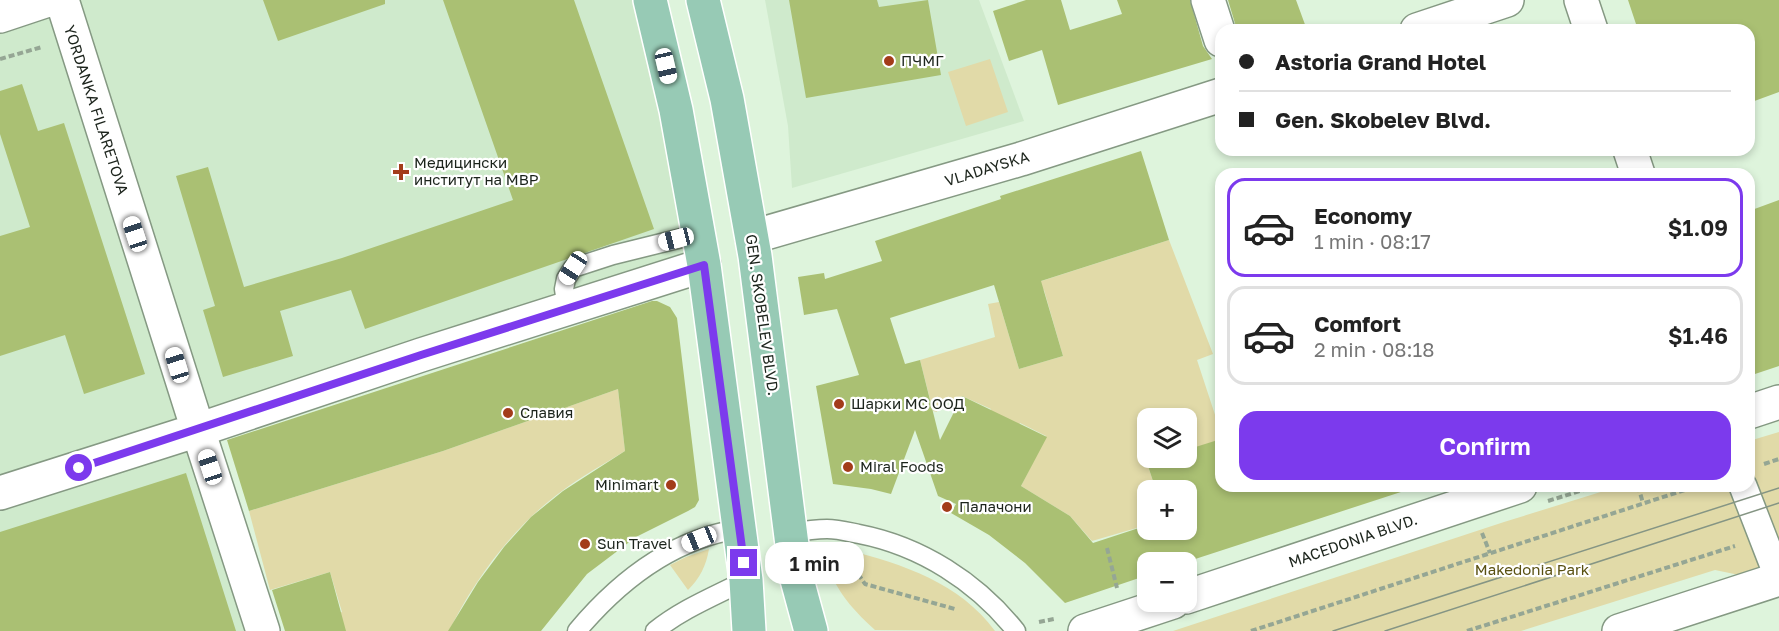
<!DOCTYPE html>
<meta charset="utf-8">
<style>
:root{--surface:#fff;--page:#f2f2f2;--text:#222;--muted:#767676;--line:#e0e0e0;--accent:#7c3aed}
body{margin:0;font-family:"Golos Text",sans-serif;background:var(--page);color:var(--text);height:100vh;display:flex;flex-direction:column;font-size:22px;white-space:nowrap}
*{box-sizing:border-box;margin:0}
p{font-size:20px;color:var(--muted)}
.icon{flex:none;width:33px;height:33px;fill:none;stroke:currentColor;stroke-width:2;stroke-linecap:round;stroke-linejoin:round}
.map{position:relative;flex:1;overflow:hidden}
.side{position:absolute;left:1215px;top:168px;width:540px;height:324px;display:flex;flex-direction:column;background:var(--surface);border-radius:18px;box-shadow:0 3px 9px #0003}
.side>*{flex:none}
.hud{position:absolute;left:1215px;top:24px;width:540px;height:132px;border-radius:18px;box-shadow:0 3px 9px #0003;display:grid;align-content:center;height:132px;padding:0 24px;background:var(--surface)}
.buttons{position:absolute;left:1137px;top:408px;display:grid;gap:12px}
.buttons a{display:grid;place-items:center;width:60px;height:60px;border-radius:12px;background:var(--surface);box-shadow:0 3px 9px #0003;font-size:30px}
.end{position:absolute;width:27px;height:27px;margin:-14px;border:8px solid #7c3aed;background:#fff;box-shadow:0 0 0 3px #fff}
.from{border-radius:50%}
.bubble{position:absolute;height:42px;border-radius:18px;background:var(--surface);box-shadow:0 3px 9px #0003;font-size:20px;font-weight:600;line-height:42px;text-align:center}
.car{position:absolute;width:18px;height:36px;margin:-18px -9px;border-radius:8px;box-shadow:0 0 4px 2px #0007;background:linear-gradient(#fff 24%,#345 0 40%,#fff 0 76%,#345 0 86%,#fff 0)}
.hud b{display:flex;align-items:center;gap:21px;height:57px;font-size:22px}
.hud b+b{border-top:2px solid var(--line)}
.hud i{width:15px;height:15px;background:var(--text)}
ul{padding:10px 0 0;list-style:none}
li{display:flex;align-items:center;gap:18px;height:99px;margin:0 12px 9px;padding:0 12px;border:3px solid var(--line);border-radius:18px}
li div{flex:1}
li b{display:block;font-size:22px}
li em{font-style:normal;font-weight:600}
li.current{border-color:var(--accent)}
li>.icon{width:54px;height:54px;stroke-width:1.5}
.button{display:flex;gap:12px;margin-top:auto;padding:12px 24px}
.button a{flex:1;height:69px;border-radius:18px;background:var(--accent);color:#fff;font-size:24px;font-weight:600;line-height:69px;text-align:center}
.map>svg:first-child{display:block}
.built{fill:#cfeacc}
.green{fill:#e1daa8}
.building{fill:#aac073}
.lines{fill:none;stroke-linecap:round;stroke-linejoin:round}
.service-casing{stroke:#859983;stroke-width:21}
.pedestrian-casing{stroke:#859983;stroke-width:30}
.minor-casing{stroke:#859983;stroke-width:36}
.primary-casing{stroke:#fff;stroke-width:36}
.path{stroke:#95a694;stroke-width:4;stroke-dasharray:6 3;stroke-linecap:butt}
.service{stroke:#fff;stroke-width:18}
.pedestrian{stroke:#fff;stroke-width:27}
.minor{stroke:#fff;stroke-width:33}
.primary{stroke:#97cab5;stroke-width:33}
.tram{stroke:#859584;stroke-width:1.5}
.route{stroke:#7c3aed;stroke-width:8}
.poi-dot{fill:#a33c1a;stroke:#fff;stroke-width:2}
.labels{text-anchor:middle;stroke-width:4.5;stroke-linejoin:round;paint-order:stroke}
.poi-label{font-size:15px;fill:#1c241c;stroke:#fff;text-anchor:start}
.street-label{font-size:15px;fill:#1c241c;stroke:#fff}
.park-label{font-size:15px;fill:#595011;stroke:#fff}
</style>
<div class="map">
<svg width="1779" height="631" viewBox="0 0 1779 631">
<rect width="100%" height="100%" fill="#def4dc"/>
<!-- built -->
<path class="built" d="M62 0H650L703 264 196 429 262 631H0V17Z
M765 0H979L1024 121 792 188 788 126Z"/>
<!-- green -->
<path class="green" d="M990 59 1008 112 966 126 948 72Z
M1169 240 1213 354 1197 360 1221 433V472L1187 450 1186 418H1148V458H1164L1147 463 1156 490H1148L1147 525 1092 541 1070 516 1021 486 1046 436 1020 423 1007 446 967 460 991 409 962 396 957 405 943 399 937 412 933 411 920 360 995 337 988 304 999 302 1019 369 1063 356 1044 290 1029 285Z
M618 389 625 451C604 464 582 476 562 491 514 526 475 578 449 631H318L314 619 342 612 330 572 270 590 249 511 443 451Z
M1779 432V566L1744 576 1715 570 1521 631H1173L1504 522 1620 486H1749V441Z
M709 549C706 566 700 578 688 590L670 565 686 557Z
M847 550C903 564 960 583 995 631L875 630C849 606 832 587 824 551Z"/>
<!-- building -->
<path class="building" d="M263 0H385V4L278 41Z
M443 0H574L654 229 365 329 351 290 280 311 293 356 223 377 203 310 215 306 176 176 208 167 244 287 342 258 513 200Z
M789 0H877L879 7 928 0 941 75 806 98Z
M1026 0H1061L1070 30 1122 14 1117 0H1190L1203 46 1212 59 1058 105 1042 50 1009 61 993 11Z
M1228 0H1296L1307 30H1237Z
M1628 0H1779V92L1749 103V30H1638Z
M22 84 38 131 64 123 145 374 84 394 65 335 0 356V236L30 227 0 134V91Z
M1141 151 1169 240 1041 281 1063 356 1019 369 994 285 890 318 905 364 920 360 940 440 962 396 1047 437 1021 486 1070 516 1093 543 1148 525V530H1186V490H1156L1147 463 1164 458H1186V450L1221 439V486H1404V491L1186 562H1148V575L1065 603 1025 563 989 535 951 513 956 504 938 496 915 430 891 494 871 489 833 484 816 386 859 375 837 309 804 315 798 277 824 273 825 279 882 261 875 241 1001 199 1000 196Z
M1779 200V366L1749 376V211Z
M652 301H657L670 307 677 318 699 500 695 507 688 511 636 537 587 574 541 631H448L478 582 504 547 531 517 563 491 625 451 618 389 443 451 249 511 227 440Z
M186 473 236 631H0V532Z
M330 572 346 631H285L272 590Z"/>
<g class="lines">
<defs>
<path id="service" d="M567 308 564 289 566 279 573 268 613 255 698 234
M790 533C802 531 815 529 827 529 838 529 849 532 859 534 921 546 977 582 1016 631
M577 631C619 581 673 539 739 529
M655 631C682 609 715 596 746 580"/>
<path id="pedestrian" d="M1743 486 1779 579"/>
<path id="minor" d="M62 0 198 430 263 631
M1208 0 1221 40
M1581 0 1591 30
M0 16 48 0
M1417 30 1507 0
M1630 150 1638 174
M752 237 1021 159 1221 95
M1749 412 1779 402
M0 493 198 430 421 355 704 265
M1186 597 1520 486
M1085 631 1173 602
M1619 631 1779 579"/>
<path id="primary" d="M650 0 676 110 704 265 746 580 749 631
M703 0 727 99 755 256 796 576 811 631"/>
</defs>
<!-- service casing -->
<use href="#service" class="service-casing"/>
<!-- pedestrian casing -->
<use href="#pedestrian" class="pedestrian-casing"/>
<!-- minor casing -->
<use href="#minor" class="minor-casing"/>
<!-- primary casing -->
<use href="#primary" class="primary-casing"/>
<!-- path -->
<path class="path" d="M0 59 42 47
M1764 464 1779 459
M1638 486 1643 503
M1548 501 1596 486
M1482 533 1490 553
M1107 548 1117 588
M848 559 865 584 955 609
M1039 622 1054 619
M1251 631 1697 486
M1467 631 1735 546"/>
<!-- service -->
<use href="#service" class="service"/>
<!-- pedestrian -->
<use href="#pedestrian" class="pedestrian"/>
<!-- minor -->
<use href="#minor" class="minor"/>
<!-- primary -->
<use href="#primary" class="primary"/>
<!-- tram -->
<path class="tram" d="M1333 631 1779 488
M1385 631 1779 503"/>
</g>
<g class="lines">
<!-- route -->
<path class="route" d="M79 468 421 355 704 265 744 563"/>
</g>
<!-- markers -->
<g class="poi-dot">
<circle cx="889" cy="61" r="6"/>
<path d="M398 163h6v6h6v6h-6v6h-6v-6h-6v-6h6z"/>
<circle cx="839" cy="404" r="6"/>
<circle cx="508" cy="413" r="6"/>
<circle cx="848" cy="467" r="6"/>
<circle cx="671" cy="485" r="6"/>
<circle cx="947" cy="507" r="6"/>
<circle cx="585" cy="544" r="6"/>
</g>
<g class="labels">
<!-- poi labels -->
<g class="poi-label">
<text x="901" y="66">ПЧМГ</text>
<text x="414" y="168">Медицински<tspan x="414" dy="17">институт на МВР</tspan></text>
<text x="851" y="409">Шарки МС ООД</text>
<text x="520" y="418">Славия</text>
<text x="860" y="472">Miral Foods</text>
<text x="659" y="490" text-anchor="end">Minimart</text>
<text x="959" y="512">Палачони</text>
<text x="597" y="549">Sun Travel</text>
</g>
<!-- street labels -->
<g class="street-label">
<text transform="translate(96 110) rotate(72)" y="5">YORDANKA FILARETOVA</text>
<text transform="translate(987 169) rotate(-17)" y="5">VLADAYSKA</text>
<text transform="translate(762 315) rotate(82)" y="5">GEN. SKOBELEV BLVD.</text>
<text transform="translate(1353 541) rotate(-19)" y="5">MACEDONIA BLVD.</text>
</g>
<!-- park labels -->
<g class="park-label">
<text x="1532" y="575">Makedonia Park</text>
</g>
</g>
</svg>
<div class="buttons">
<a><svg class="icon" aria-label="layers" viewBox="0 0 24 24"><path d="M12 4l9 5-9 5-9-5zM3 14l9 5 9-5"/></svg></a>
<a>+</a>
<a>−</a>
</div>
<i class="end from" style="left:79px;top:468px"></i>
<i class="end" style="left:744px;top:563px"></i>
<div class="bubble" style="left:765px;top:542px;width:99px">1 min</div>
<i class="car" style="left:666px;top:66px;rotate:167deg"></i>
<i class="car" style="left:135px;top:234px;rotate:342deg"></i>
<i class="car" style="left:676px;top:239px;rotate:256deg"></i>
<i class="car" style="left:573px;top:268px;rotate:213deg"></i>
<i class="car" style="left:177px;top:365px;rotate:343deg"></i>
<i class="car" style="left:210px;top:467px;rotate:342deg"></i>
<i class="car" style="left:699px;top:539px;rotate:248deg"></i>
<div class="hud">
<b><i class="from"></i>Astoria Grand Hotel</b>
<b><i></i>Gen. Skobelev Blvd.</b>
</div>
<section class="side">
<ul>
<li class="current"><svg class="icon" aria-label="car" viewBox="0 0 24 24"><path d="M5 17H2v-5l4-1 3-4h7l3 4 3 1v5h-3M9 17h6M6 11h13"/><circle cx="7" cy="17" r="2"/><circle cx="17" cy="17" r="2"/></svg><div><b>Economy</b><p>1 min · 08:17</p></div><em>$1.09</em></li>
<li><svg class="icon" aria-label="car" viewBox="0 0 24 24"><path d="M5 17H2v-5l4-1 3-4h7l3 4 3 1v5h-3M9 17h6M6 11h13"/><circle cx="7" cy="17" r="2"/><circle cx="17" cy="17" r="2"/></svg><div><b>Comfort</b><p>2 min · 08:18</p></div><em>$1.46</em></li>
</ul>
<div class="button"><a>Confirm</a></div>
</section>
</div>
